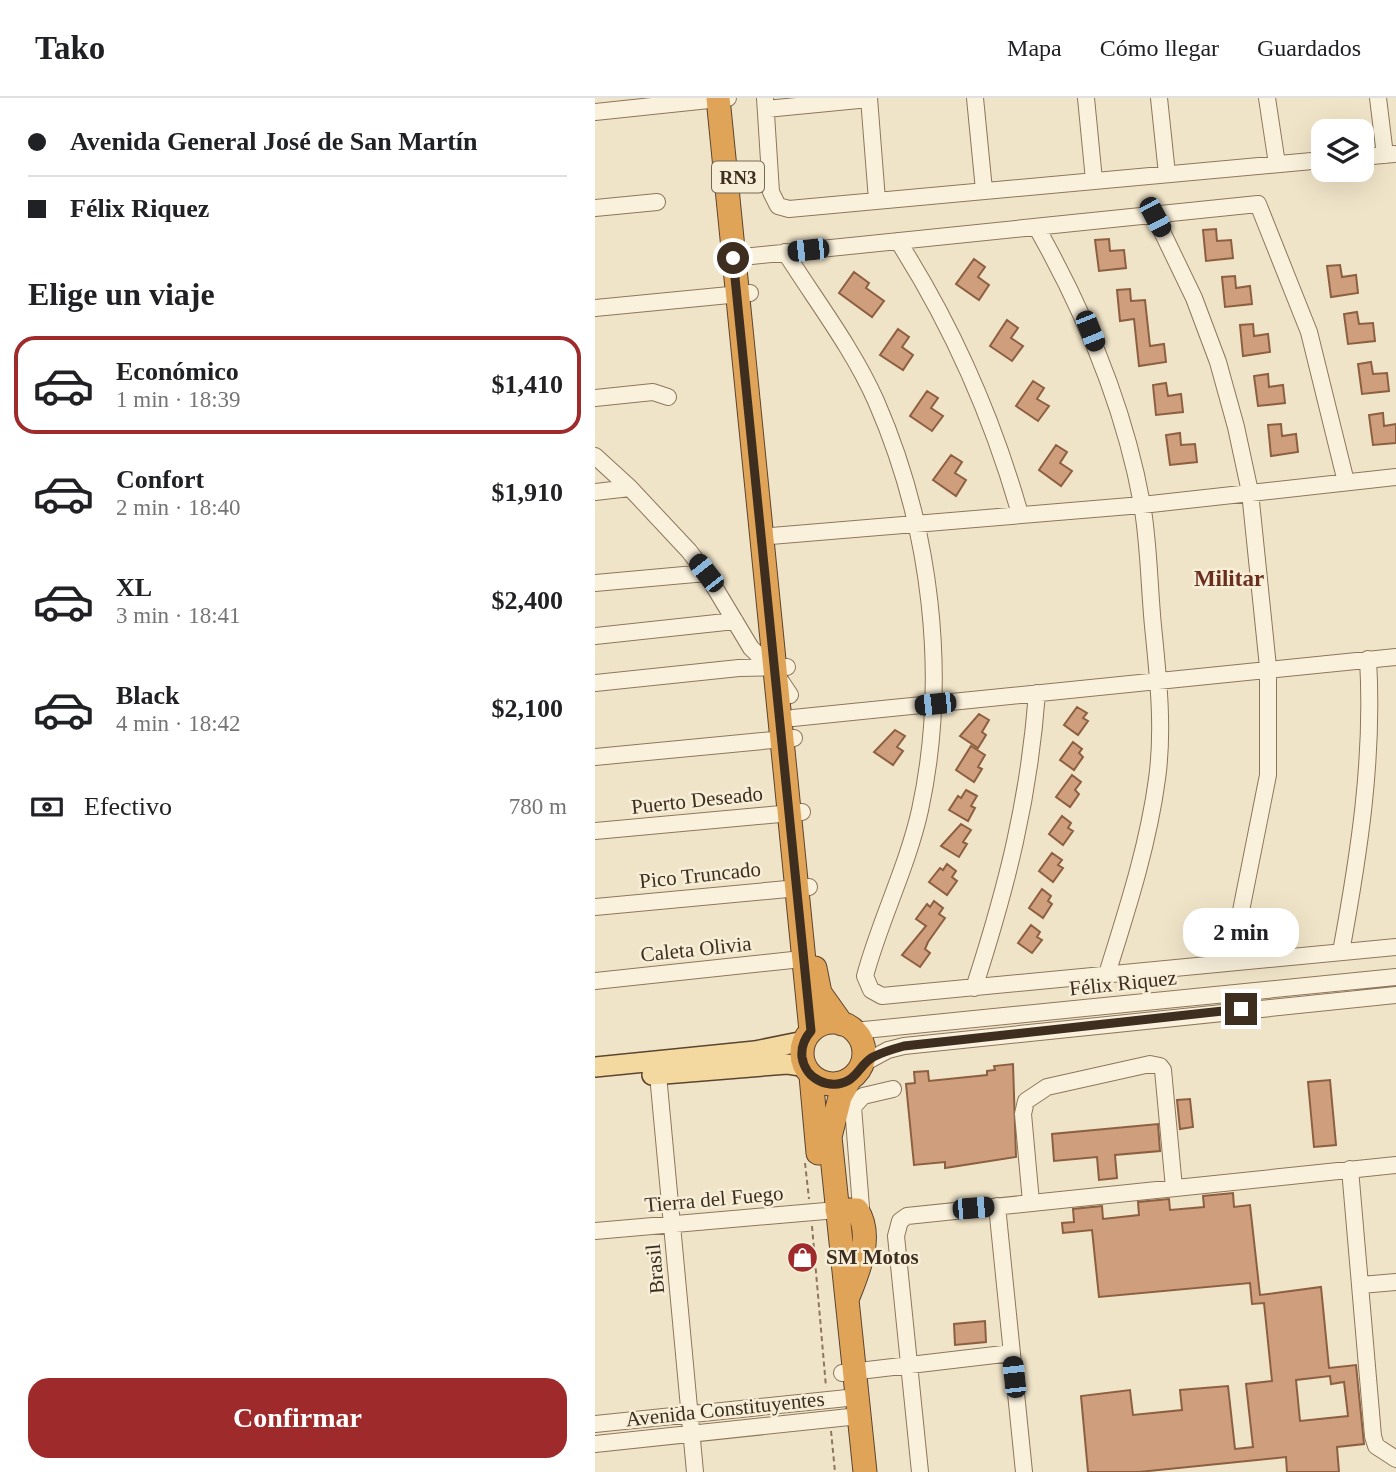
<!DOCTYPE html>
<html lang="es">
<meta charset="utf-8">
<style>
:root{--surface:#fff;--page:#f6f6f6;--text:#202124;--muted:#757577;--line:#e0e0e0;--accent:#9e2a2b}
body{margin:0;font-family:"Times New Roman",serif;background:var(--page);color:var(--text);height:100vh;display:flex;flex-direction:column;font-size:26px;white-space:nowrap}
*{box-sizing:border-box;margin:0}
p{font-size:23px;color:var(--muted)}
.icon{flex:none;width:38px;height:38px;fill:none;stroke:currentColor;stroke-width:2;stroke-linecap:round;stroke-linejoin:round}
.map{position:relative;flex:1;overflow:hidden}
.side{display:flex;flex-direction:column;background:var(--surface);width:595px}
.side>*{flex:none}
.guide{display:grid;align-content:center;height:154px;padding:0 28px;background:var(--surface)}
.buttons{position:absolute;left:716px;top:21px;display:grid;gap:14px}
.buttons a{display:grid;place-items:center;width:63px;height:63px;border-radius:14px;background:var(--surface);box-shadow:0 7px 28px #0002;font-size:35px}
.end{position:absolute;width:32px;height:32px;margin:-16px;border:9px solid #3d2e20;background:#fff;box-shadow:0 0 0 4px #fff}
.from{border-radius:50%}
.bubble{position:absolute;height:49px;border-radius:21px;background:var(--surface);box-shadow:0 7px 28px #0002;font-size:23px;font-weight:600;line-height:49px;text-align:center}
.car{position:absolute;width:21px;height:42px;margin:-21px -10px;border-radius:9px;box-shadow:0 0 5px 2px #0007;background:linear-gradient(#222 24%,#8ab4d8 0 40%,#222 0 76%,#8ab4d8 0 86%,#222 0)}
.guide b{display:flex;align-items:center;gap:24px;height:66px;font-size:26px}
.guide b+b{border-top:2px solid var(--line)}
.guide i{width:18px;height:18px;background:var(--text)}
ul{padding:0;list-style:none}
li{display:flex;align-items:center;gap:21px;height:98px;margin:0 14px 10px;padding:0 14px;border:4px solid transparent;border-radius:21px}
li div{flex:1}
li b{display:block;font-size:26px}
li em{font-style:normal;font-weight:600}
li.active{border-color:var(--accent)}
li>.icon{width:63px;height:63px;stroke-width:1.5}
h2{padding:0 28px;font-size:32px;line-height:84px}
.pay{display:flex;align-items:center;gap:18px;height:77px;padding:0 28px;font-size:26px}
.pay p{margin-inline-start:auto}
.primary-button{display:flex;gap:14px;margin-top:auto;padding:14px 28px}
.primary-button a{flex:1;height:80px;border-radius:21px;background:var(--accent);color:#fff;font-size:28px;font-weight:600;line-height:80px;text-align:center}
header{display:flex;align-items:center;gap:42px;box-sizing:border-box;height:98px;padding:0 35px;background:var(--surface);border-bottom:2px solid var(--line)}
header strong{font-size:33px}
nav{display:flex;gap:38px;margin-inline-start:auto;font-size:24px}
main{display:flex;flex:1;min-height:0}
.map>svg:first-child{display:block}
.building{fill:#cf9f7d;stroke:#8d5f41;stroke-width:2;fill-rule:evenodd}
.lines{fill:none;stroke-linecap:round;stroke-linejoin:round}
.minor-casing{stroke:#8d765c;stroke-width:18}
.major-casing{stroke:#5b4430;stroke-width:22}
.highway-casing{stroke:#5b4430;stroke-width:25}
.path{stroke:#8d765c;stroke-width:2;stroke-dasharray:5 3.5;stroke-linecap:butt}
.minor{stroke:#faf1dc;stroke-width:16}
.major{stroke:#f3d9a0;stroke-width:19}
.highway{stroke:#e0a458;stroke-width:23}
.route{stroke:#3d2e20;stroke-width:9}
.labels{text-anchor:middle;stroke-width:5;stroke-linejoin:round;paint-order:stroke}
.shield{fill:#f7eed8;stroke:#756857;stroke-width:2}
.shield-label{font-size:19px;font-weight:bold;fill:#3d2e20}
.street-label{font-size:21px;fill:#3d2e20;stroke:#f7eed8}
.poi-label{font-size:21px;font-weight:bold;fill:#3d2e20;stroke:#f7eed8;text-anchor:start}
.neighbourhood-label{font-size:23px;font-weight:bold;fill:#6b2e1e;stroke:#f7eed8}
</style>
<header>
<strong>Tako</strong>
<nav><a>Mapa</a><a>Cómo llegar</a><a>Guardados</a></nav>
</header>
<main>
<section class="side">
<div class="guide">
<b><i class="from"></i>Avenida General José de San Martín</b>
<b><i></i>Félix Riquez</b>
</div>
<h2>Elige un viaje</h2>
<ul>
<li class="active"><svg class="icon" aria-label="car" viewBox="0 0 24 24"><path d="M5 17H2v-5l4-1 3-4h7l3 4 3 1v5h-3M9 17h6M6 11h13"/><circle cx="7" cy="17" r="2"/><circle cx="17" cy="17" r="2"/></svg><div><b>Económico</b><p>1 min · 18:39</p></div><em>$1,410</em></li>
<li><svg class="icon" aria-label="car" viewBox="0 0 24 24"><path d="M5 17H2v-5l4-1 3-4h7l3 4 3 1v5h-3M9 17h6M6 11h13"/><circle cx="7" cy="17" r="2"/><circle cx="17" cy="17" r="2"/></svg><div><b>Confort</b><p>2 min · 18:40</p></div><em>$1,910</em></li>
<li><svg class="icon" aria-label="car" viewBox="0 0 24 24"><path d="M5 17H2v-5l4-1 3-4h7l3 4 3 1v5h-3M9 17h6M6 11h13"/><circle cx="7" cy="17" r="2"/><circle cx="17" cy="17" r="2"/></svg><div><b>XL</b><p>3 min · 18:41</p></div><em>$2,400</em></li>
<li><svg class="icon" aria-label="car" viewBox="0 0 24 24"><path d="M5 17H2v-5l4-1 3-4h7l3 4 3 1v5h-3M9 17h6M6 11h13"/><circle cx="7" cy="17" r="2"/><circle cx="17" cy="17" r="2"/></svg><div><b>Black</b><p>4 min · 18:42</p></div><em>$2,100</em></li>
</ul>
<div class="pay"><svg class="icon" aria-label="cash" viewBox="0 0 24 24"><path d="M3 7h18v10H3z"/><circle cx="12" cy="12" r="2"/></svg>Efectivo<p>780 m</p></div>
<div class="primary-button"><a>Confirmar</a></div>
</section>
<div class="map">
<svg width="801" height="1374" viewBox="0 0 801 1374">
<rect width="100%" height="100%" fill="#f0e4c8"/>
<!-- building -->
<path class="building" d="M621 131 622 143 636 142 638 160 611 163 608 132Z
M514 141 515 153 529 152 531 170 504 173 500 142Z
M379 161 390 169 383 179 394 187 384 202 361 186Z
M745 167 747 179 761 177 763 195 736 199 732 168Z
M259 174 274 185 271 190 289 203 277 219 244 195Z
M640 178 641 190 655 188 657 206 630 209 627 179Z
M535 191 536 203 550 202 555 248 569 246 571 264 544 268 539 221 525 223 522 192Z
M762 214 764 226 778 225 780 243 753 246 749 216Z
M412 222 423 230 416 240 428 248 417 263 395 248Z
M658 226 659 238 673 236 675 254 648 258 645 227Z
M303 231 314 239 307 249 318 257 308 272 285 257Z
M776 264 778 276 792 275 794 293 767 296 763 266Z
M673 276 674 289 688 287 690 305 663 308 659 278Z
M438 283 449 290 442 301 454 308 443 323 421 308Z
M571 285 573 298 586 296 588 314 561 317 558 287Z
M332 293 343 300 336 310 348 318 337 333 315 318Z
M788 315 789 328 801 326V345L778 347 774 317Z
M686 326 687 338 701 336 703 354 676 358 673 327Z
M585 335 586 347 600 346 602 364 575 367 571 337Z
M461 347 472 354 465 365 477 373 466 388 444 372Z
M356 357 367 364 360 375 371 382 361 398 338 382Z
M482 609 492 615 488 620 493 623 483 637 469 627Z
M384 616 394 622 387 634 391 637 383 650 365 638Z
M300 632 310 638 302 649 308 653 298 667 279 654Z
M478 644 487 651 484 655 488 659 479 672 465 662Z
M376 648 390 657 383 669 387 671 379 684 361 672Z
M477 677 486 684 480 692 484 696 475 709 461 699Z
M371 692 382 698 376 708 380 710 373 723 354 712 363 698 366 700Z
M467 718 476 725 473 730 478 733 468 747 454 736Z
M366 726 376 732 368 744 372 746 364 759 346 748Z
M457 755 467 762 463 767 468 770 458 784 444 773Z
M352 766 361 773 357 779 362 783 352 797 334 784 345 770 348 772Z
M447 791 456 798 453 803 457 806 448 820 434 810Z
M339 803 348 810 344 816 350 820 333 844 330 851 335 855 325 869 307 857 331 828 321 821 332 806 335 809Z
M436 827 445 834 442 839 447 842 437 855 423 845Z
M418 966 421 1059 350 1070V1064L319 1067 311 986 320 985 319 974 333 973 334 983 392 977V973L400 972 399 968Z
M735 982 741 1047 719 1049 713 984Z
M595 1001 598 1029 585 1031 582 1002Z
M563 1026 565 1053 520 1057 522 1080 504 1082 502 1059 459 1063 457 1036Z
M638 1095 639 1109 655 1107 665 1197 726 1189 734 1270 761 1267 769 1346 742 1349 744 1374H692L691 1359 544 1374H493L486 1298 535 1292 538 1317 587 1312 585 1292 633 1288 640 1351 658 1349 651 1286 677 1283 669 1205 657 1206 655 1185 504 1199 497 1132 468 1135 467 1125 479 1124 478 1111 507 1108 508 1121 544 1117 543 1104 574 1101 575 1112 609 1109 608 1098ZM735 1278 736 1286 749 1284 753 1318 705 1323 701 1282Z
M390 1223 391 1244 360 1247 359 1226Z"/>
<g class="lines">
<defs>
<path id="minor" d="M170 0 176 94 183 108 194 111 728 62
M274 0 282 102
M380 0 389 92
M491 0 499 82
M564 0 572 76
M672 0 682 66
M783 0 790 57
M171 11 274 1
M0 14 133 0
M766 59 799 56
M0 110 62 104
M560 119 599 200 623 264 641 329 655 394 673 569V677L636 863
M442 130C491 217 529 307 547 406 554 446 554 487 558 528 563 578 569 630 562 681 553 748 532 812 512 876
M303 143C358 229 397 318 425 416
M190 154C221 203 258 251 281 303 336 429 354 578 325 712 312 770 285 822 270 878L276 892 287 898 801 849
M138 160 663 106 714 234 751 384
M0 210 155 195
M0 300 58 294 73 299
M0 358 35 390 94 453 111 475 156 550 177 570 195 597
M0 394 35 390
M164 439 547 407 801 379
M0 485 111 475
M0 538 140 523
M0 585 144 570 192 569
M198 620 801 559
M0 659 199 640
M0 733 207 714
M0 809 214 789
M746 854C764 756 779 661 773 561
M0 883 207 861
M379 890C412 788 434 702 442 595
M259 933 801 879
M62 966 100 1374
M267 966 293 952 309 948 801 897
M755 1071 778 1338 781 1348 801 1361
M436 1104 428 1016 431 1003 452 989 555 966 565 968 568 972 579 1090
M402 1108 429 1374
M267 1122 258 1009 268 998 298 991
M0 1133 242 1112
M766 1187 801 1184
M247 1275 417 1255
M0 1326 262 1299
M0 1346 264 1318
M325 1374 301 1138 305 1123 312 1118 801 1067"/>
<path id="major" d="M0 969 160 953 209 943
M57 977 192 966 210 969"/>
<path id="highway" d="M123 0 216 933
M220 870 225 895 247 926
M207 955a31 31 0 1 1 62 0a31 31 0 1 1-62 0Z
M216 978 223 1055
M255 981 245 999 235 1039 270 1374
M242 1112H262C279 1138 263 1174 253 1199"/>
</defs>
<!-- minor casing -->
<use href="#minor" class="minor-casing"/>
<!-- major casing -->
<use href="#major" class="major-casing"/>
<!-- highway casing -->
<use href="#highway" class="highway-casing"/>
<!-- path -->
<path class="path" d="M210 1065 214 1101
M217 1128 231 1289
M236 1333 240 1374"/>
<!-- minor -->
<use href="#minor" class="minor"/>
<!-- major -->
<use href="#major" class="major"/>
<!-- highway -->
<use href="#highway" class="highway"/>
</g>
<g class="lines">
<!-- route -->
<path class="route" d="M138 160 216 933C209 941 206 949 207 959 210 981 235 993 254 982 264 976 267 965 278 959 288 954 298 951 309 948L646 911"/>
</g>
<!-- icons -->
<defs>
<symbol id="shop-disc" viewBox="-11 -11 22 22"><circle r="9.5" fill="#9e2a2b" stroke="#f7eed8"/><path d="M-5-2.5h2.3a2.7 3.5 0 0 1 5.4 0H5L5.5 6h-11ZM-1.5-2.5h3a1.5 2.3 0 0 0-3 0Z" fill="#fff"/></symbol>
</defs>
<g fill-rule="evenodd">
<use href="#shop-disc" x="190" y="1142" width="35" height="35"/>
</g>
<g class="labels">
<!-- shield labels -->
<rect class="shield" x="117" y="63.5" width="52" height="31" rx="5"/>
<g class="shield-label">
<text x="143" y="86">RN3</text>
</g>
<!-- street labels -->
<g class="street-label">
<text transform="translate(102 702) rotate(-6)" y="7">Puerto Deseado</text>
<text transform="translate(105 777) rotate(-6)" y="7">Pico Truncado</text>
<text transform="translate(101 851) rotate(-6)" y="7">Caleta Olivia</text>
<text transform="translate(528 885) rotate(-6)" y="7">Félix Riquez</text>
<text transform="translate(119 1101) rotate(-5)" y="7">Tierra del Fuego</text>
<text transform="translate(60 1171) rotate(-95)" y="7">Brasil</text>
<text transform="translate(130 1311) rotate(-6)" y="7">Avenida Constituyentes</text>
</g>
<!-- poi labels -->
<g class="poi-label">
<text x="231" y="1166">SM Motos</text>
</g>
<!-- neighbourhood labels -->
<g class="neighbourhood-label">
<text x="634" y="488">Militar</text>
</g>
</g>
</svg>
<div class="buttons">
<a><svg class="icon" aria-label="layers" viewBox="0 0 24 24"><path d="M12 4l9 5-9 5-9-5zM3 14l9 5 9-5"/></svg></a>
</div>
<i class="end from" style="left:138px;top:160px"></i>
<i class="end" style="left:646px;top:911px"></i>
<div class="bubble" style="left:588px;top:810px;width:116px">2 min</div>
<i class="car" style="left:560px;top:119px;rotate:152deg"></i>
<i class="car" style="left:213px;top:152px;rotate:264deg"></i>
<i class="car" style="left:495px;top:233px;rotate:158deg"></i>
<i class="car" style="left:111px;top:475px;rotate:322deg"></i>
<i class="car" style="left:340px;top:606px;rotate:264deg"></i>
<i class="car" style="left:378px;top:1110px;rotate:85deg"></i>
<i class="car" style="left:419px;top:1279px;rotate:354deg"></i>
</div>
</main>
